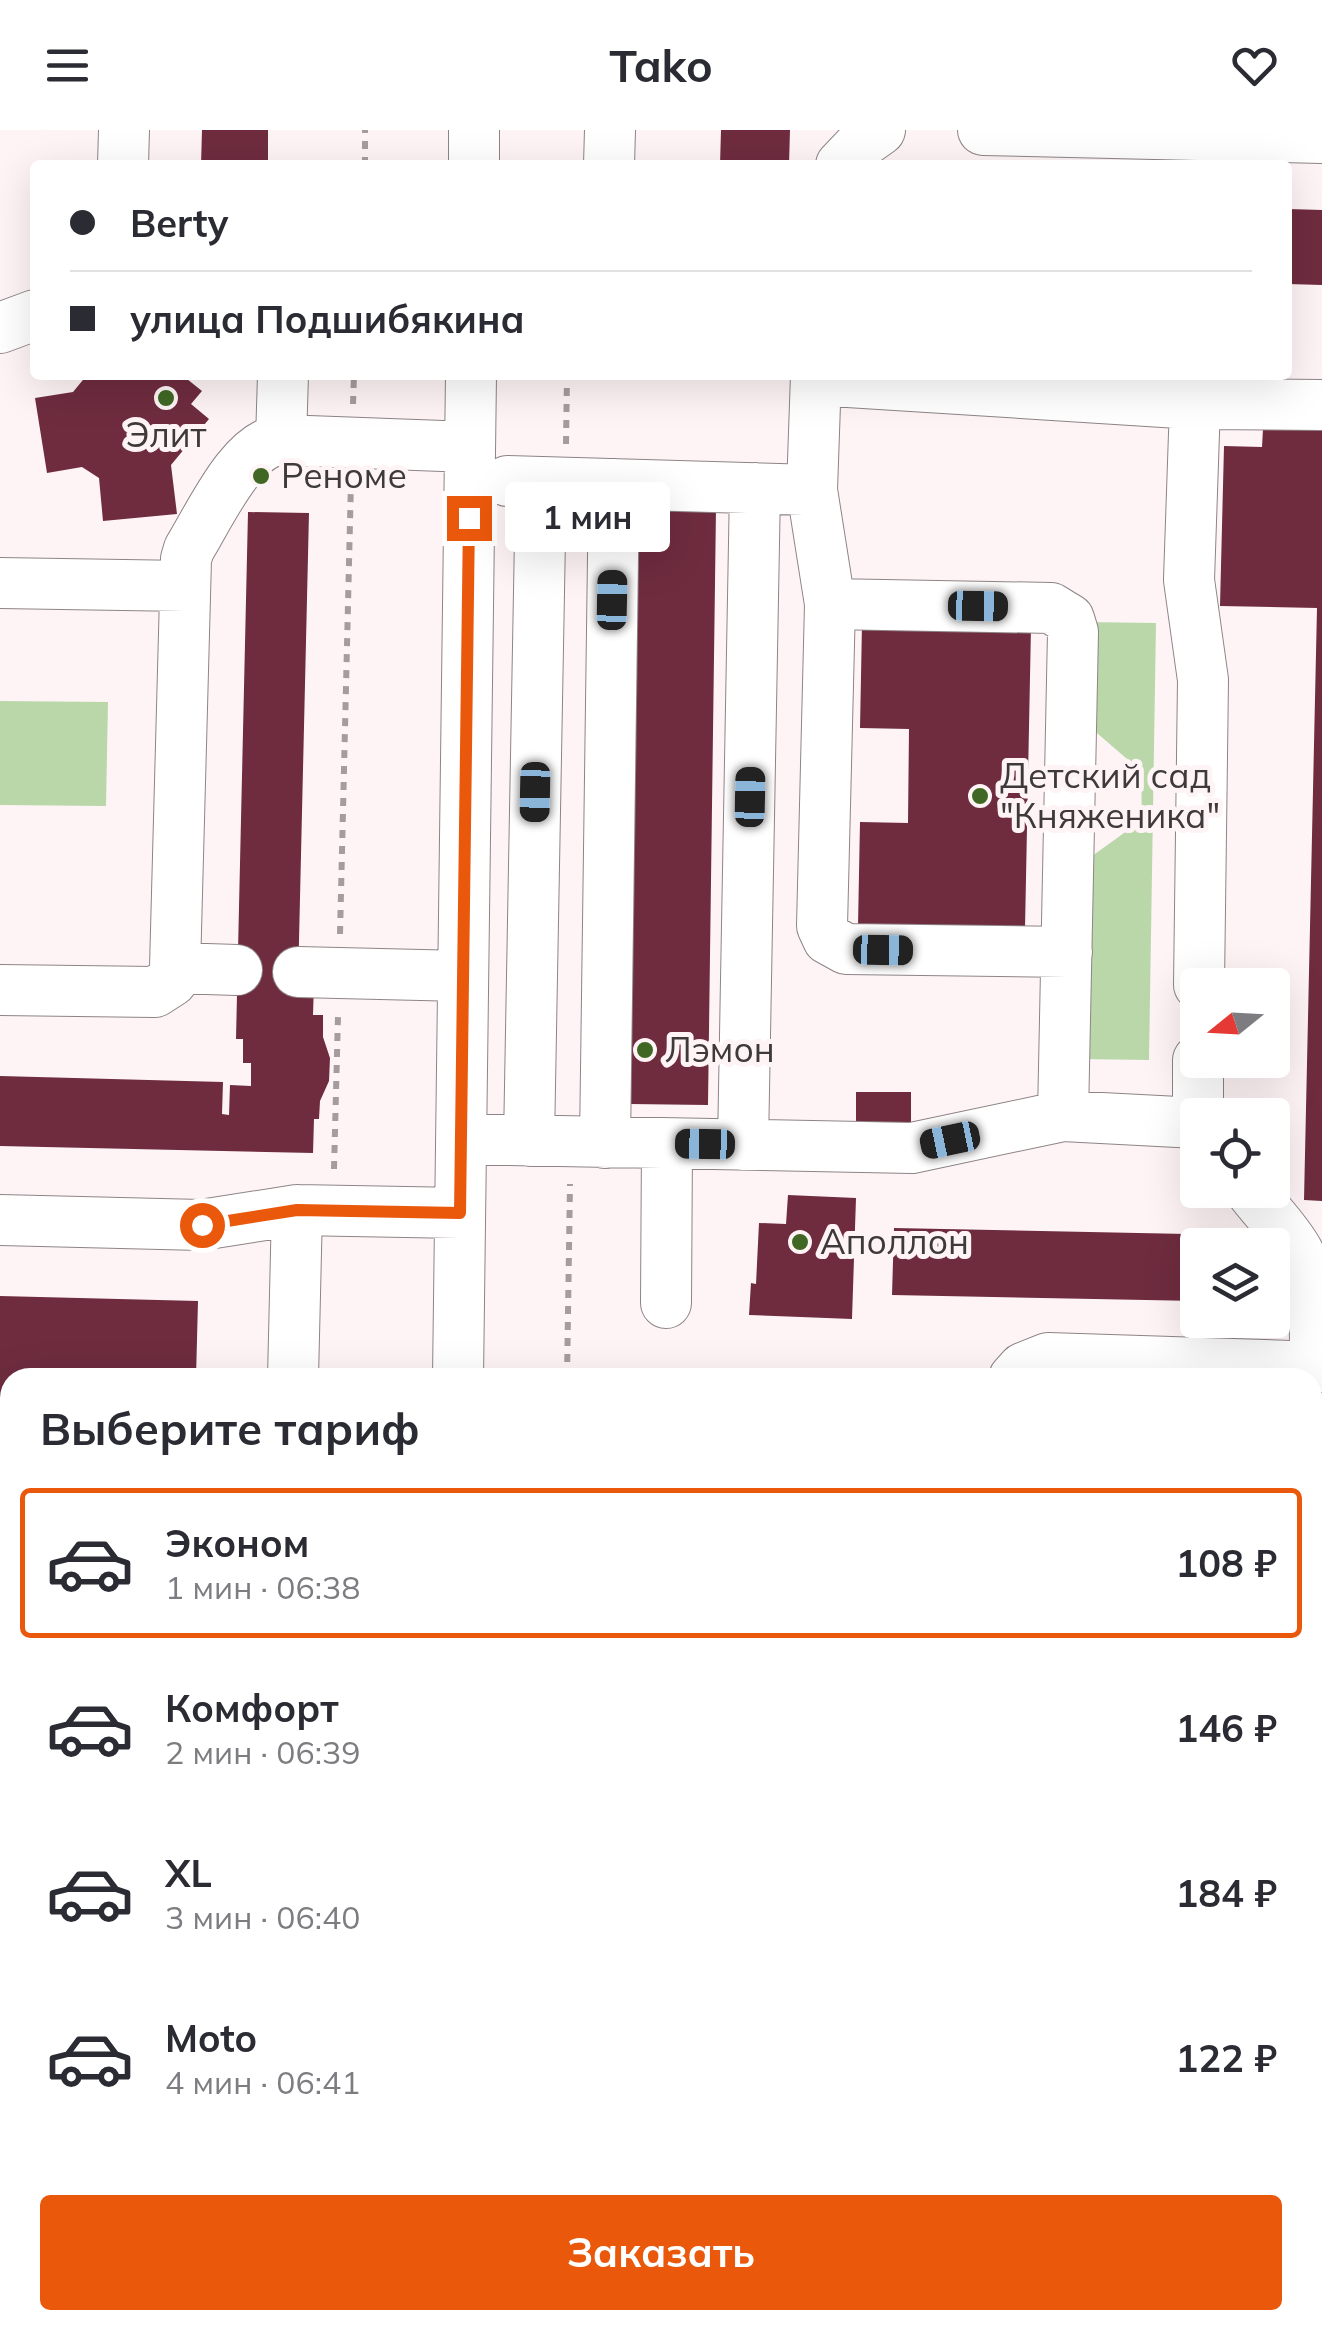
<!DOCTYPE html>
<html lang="ru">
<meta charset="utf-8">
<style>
:root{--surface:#fff;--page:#f7f7f7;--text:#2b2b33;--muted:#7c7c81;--line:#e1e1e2;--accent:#ea580c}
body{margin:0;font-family:Mulish,sans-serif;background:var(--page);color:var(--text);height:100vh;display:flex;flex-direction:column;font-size:38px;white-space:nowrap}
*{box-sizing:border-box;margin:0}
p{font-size:32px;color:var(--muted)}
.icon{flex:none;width:55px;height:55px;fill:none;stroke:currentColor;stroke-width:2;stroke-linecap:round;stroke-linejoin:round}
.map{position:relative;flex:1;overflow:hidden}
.panel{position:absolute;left:0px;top:1238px;width:1322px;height:962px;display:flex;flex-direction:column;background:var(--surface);border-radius:30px 30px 0 0;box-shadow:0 10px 40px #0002}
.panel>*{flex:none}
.guide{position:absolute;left:30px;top:30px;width:1262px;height:220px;border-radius:10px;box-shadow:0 10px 40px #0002;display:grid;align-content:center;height:220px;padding:0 40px;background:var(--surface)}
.needle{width:65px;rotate:252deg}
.controls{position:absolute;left:1180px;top:838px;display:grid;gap:20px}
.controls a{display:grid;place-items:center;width:110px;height:110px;border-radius:10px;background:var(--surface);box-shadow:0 10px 40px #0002;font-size:50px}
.end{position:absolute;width:45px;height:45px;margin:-22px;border:12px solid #ea580c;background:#fff;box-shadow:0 0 0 5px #fff}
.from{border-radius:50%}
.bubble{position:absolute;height:70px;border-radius:10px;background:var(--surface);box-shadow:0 10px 40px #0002;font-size:32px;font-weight:700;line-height:70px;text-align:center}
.car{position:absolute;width:30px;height:60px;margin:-30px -15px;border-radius:12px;box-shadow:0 0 8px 2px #0007;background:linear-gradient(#222 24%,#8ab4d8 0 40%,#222 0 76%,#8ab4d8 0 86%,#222 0)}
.guide b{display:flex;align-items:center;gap:35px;height:95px;font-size:38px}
.guide b+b{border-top:2px solid var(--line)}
.guide i{width:25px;height:25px;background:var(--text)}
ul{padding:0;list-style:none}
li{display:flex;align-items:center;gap:30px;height:150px;margin:0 20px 15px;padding:0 20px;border:5px solid transparent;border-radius:10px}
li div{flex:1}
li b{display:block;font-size:38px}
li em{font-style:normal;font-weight:700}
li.on{border-color:var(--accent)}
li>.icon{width:90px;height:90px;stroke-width:1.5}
h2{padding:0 40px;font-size:45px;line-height:120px}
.cta{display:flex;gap:20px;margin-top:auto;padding:20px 40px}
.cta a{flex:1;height:115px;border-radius:10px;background:var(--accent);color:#fff;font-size:40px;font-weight:700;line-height:115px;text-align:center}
header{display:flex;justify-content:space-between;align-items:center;height:130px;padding:0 40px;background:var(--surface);font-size:45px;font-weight:700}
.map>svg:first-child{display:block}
.green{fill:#bad7a9}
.forest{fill:#9ac283}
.building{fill:#6f2c3f}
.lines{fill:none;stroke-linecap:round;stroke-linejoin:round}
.minor-casing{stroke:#8e8486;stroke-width:52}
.path{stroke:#a49c9e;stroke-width:6;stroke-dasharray:8 8;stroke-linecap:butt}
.minor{stroke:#fff;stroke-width:50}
.route{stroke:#ea580c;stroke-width:12}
.poi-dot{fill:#406824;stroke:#fef4f6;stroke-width:4}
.labels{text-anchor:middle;stroke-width:10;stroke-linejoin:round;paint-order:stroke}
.poi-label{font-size:35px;fill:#3e3a3b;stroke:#fef4f6;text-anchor:start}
</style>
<header><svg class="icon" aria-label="menu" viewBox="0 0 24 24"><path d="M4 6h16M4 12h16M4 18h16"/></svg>Tako<svg class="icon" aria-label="heart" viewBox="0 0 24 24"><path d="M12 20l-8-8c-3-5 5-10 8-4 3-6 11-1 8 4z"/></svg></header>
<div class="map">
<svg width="1322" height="2198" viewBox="0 0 1322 2198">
<rect width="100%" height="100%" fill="#fef4f6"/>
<!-- green -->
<path class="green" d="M1085 492 1156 493 1149 930 1078 929 1081 734 1142 690 1141 641 1083 591Z
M0 571 108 572 106 676 0 675Z
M1312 1553H1322V2198H485V2190H1312Z"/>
<!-- forest -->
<path class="forest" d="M1312 1746H1322V2198H1011L1029 2190H1312Z"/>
<!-- building -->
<path class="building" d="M202 0H268V35H201Z
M721 0H790L789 35H720Z
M1288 79 1322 80V155L1288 154Z
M87 245H182L202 261 191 274 209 289 171 335 177 384 103 391 99 348 82 337 47 343 35 268 73 262Z
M1263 299 1322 300V1071L1304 1070 1317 478 1220 476 1224 316 1262 317Z
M639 377 716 378 708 975 630 974Z
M248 382 309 383 298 853H314L313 885H323V907L330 928 329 951 320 971 319 989H314L313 1023 0 1016V946L223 952 222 984 229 985 230 955 251 956V933H243V909H236Z
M862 494 1031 497 1025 799 858 796 860 692 908 693 909 599 860 598Z
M856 962H911V1003H856Z
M788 1065 856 1068 852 1189 749 1185 751 1153 756 1154 759 1093 786 1094Z
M894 1098 1236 1105V1115H1198V1171L892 1165Z
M0 1166 198 1171 196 1248H10V1352H0Z
M1312 1401 1322 1402V1483H1312Z
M0 1436 10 1437V1800L0 1799Z
M0 1908H10V1985H0Z
M211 2190H280V2198H211Z"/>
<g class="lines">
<defs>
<path id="minor" d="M983 0 1322 8
M123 35 124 0
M474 35V0
M609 35 610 0
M841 35 863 12 880 0
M0 198 35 185
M283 245 281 310 470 317
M816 250 1195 274
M507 351 812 360 816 245
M812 360 830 474 822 796 828 809 846 819 1067 822
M0 453 185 456
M830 474 1051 478 1069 489 1073 502 1063 986
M237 840 175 838 186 429 189 419C209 387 242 312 281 310
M298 842 462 846
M1199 855 1203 550 1189 450 1195 274 1322 275
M0 860 155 862 172 851 175 838
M1198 985V930
M461 1009 912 1018 1063 986 1197 993 1198 988
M529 1011 541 352
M605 1013 614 354
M743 1015 755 358
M1250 1060C1265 1080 1286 1100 1298 1122 1317 1157 1315 1198 1315 1237
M0 1090 201 1095 297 1080 460 1083
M666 1173 667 1014
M293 1248 297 1080
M458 1248 471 245
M1014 1248 1023 1238 1048 1228 1322 1237
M1312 1344H1322
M0 1404H10
M1312 1533H1322
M0 1837H10
M0 2034H10
M101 2198 102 2190
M443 2198V2190"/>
</defs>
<!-- minor casing -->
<use href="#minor" class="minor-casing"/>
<!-- path -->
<path class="path" d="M365 35V0
M353 274 354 245
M566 314 567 245
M340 804 351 351
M334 1039 338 886
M567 1248 570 1054
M1312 1935 1322 1930
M848 2190 853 2198
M322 2198V2190
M555 2198V2190
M958 2198 963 2190"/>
<!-- minor -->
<use href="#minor" class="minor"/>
</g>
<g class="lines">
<!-- route -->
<path class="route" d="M202 1095 297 1080 460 1083 469 388"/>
</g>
<!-- markers -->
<g class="poi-dot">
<circle cx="166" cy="268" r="10"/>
<circle cx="261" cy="346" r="10"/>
<circle cx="980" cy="666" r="10"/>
<circle cx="645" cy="920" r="10"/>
<circle cx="800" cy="1112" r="10"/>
</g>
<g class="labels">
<!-- poi labels -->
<g class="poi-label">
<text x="166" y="317" text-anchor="middle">Элит</text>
<text x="281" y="358">Реноме</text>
<text x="1000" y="658">Детский сад<tspan x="1000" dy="40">"Княженика"</tspan></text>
<text x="665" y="932">Лэмон</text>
<text x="820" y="1124">Аполлон</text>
</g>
</g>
</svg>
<div class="controls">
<a><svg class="needle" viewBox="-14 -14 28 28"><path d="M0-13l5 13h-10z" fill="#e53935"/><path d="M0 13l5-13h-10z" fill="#7c7c81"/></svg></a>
<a><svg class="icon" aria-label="locate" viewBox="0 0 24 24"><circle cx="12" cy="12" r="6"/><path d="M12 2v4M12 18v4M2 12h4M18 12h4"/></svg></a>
<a><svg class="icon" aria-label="layers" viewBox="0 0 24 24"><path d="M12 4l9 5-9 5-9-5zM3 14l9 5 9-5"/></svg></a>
</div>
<i class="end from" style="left:202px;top:1095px"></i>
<i class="end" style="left:469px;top:388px"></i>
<div class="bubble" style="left:505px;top:352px;width:165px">1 мин</div>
<i class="car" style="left:612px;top:470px;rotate:1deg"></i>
<i class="car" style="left:978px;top:476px;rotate:91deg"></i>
<i class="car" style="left:535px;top:662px;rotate:181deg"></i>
<i class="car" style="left:750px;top:667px;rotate:1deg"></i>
<i class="car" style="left:883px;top:820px;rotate:91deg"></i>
<i class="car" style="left:950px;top:1010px;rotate:258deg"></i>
<i class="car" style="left:705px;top:1014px;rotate:271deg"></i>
<div class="guide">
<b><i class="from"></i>Berty</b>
<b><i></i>улица Подшибякина</b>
</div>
<section class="panel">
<h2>Выберите тариф</h2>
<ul>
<li class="on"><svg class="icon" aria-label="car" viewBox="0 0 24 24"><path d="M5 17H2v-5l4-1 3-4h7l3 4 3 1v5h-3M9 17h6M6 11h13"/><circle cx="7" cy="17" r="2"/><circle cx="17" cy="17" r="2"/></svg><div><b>Эконом</b><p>1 мин · 06:38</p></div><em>108 ₽</em></li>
<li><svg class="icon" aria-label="car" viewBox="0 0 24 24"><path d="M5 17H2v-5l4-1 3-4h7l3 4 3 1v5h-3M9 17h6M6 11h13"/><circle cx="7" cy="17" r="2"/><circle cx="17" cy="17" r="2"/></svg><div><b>Комфорт</b><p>2 мин · 06:39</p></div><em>146 ₽</em></li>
<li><svg class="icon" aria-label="car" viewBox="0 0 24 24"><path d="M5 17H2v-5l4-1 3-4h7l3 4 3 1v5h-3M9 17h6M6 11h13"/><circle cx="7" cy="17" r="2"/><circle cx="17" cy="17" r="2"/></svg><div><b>XL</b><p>3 мин · 06:40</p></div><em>184 ₽</em></li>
<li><svg class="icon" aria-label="car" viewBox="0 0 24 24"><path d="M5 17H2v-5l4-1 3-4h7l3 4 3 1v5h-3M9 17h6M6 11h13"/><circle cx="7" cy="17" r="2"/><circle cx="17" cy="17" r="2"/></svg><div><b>Moto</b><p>4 мин · 06:41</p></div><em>122 ₽</em></li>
</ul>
<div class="cta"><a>Заказать</a></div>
</section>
</div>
